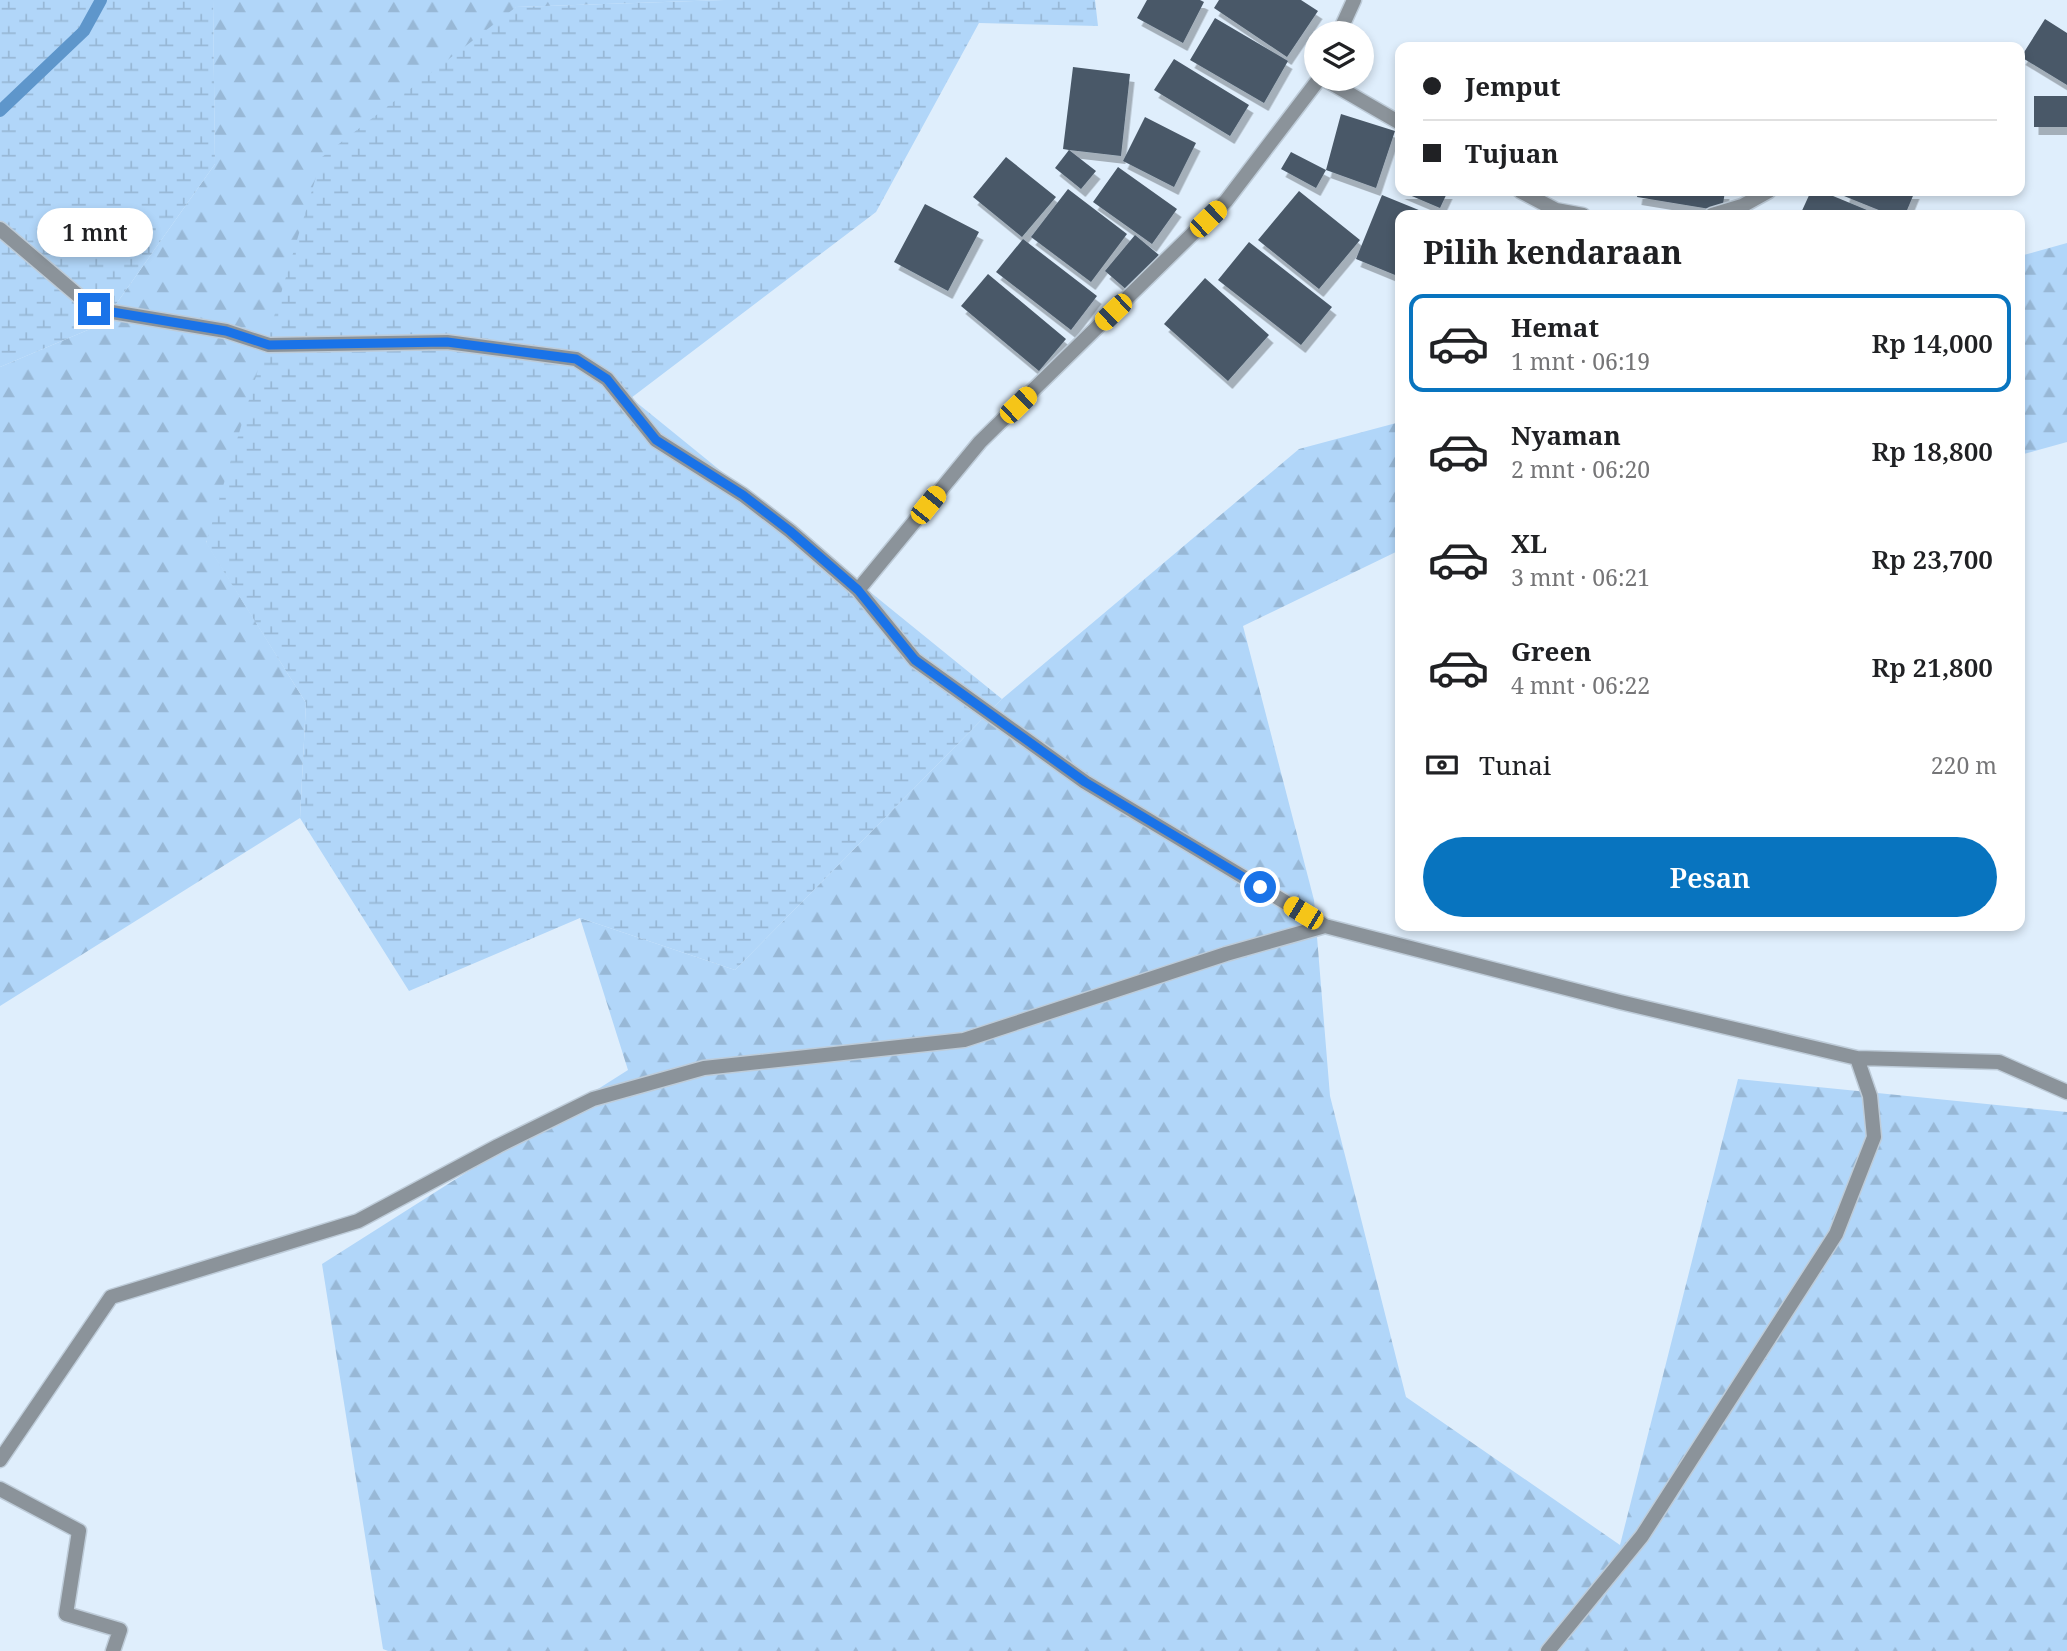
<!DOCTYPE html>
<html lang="id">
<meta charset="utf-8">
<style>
:root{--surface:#fff;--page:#f6f6f6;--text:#202124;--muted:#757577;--line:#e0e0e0;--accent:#0874bf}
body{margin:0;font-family:"Noto Serif",serif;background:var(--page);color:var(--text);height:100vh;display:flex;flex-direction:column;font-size:26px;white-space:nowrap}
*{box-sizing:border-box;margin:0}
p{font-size:23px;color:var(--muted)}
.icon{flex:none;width:38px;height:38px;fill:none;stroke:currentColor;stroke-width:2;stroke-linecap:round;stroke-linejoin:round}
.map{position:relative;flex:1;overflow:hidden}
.panel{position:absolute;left:1395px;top:210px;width:630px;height:721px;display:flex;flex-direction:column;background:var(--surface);border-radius:14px;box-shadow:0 4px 10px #0003}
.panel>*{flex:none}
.guide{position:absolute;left:1395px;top:42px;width:630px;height:154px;border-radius:14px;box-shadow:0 4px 10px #0003;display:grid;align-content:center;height:154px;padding:0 28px;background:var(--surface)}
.fabs{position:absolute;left:1304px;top:21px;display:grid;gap:14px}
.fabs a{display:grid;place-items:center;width:70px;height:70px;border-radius:50%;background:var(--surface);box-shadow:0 4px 10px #0003;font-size:35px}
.end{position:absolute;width:32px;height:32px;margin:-16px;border:9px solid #1a73e8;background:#fff;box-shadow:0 0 0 4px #fff}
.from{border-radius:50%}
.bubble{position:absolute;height:49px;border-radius:24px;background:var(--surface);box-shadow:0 4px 10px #0003;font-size:23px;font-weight:600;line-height:49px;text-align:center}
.car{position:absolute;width:21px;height:42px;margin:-21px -10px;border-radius:9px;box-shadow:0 0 5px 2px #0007;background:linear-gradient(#f5c518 24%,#345 0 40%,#f5c518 0 76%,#345 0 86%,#f5c518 0)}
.guide b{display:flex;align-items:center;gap:24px;height:66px;font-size:26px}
.guide b+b{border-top:2px solid var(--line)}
.guide i{width:18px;height:18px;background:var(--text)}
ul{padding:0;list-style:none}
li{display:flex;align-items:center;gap:21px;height:98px;margin:0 14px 10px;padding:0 14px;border:4px solid transparent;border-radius:14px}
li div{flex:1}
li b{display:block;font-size:26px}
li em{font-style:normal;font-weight:600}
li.active{border-color:var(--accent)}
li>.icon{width:63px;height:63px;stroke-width:1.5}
h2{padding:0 28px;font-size:32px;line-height:84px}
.pay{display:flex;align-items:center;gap:18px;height:77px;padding:0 28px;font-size:26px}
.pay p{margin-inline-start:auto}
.button{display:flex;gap:14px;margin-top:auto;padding:14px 28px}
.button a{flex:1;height:80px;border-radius:42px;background:var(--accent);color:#fff;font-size:28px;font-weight:600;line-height:80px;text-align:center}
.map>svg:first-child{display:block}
.forest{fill:url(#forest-firs)}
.wetland{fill:url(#wetland-marsh)}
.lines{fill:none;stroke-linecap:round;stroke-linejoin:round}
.stream{stroke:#5e96cb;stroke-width:12}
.building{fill:#4a5968;filter:url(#shadow)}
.street-casing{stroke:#beccd9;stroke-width:17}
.street{stroke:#8b939a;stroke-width:14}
.route{stroke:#1a73e8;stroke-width:9}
</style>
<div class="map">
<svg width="2067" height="1651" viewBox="0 0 2067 1651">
<defs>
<pattern id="forest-firs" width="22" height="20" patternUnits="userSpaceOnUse" patternTransform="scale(1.75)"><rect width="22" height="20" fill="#b1d6f9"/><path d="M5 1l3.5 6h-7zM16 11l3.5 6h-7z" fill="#98b8d6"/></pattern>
<pattern id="wetland-marsh" width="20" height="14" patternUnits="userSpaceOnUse" patternTransform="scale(1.75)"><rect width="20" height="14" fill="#b1d6f9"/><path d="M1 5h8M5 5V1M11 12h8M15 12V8" fill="none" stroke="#98b8d6"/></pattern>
<filter id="shadow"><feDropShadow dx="4.5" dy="8" stdDeviation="0" flood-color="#0004"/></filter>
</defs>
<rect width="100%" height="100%" fill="#dfeefc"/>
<!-- forest -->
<path class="forest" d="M213 0H724L516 7 206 542 306 703 300 818 0 1006V367L102 324 215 164Z
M2067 243V442L2020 455V256Z
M1400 422V550L1243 626 1314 900 1330 1096 1406 1397 1620 1545 1738 1079 2067 1112V1651H388L383 1649 322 1264 628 1070 580 918 735 970 1002 699 1299 449Z"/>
<!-- wetland -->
<path class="wetland" d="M0 0H213L215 164 102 324 0 367Z
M724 0H1095L1098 26 979 23 876 212 631 398 1002 699 735 970 580 918 409 991 300 818 306 703 206 543 322 157 516 7Z"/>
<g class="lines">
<!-- stream -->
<path class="stream" d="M0 111 84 31 101 0"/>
</g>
<!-- building -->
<path class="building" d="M1147 0H1200L1204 2 1183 43 1137 18Z
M1219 0H1301L1318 11 1287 57 1214 8Z
M1215 18 1288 61 1264 103 1190 60Z
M2045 19 2067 33V85L2021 57Z
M1174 59 1249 105 1230 136 1154 90Z
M1073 67 1130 74 1121 156 1069 150 1096 171 1081 189 1055 168 1069 150 1063 149Z
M2034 96H2067V127H2034Z
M1341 114 1395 131 1376 188 1326 170Z
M1145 117 1196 143 1174 187 1123 161Z
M1291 152 1326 170 1316 188 1281 169Z
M1006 157 1056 197 1022 237 973 197Z
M1118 167 1177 209 1152 244 1093 202Z
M1068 189 1127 234 1091 282 1031 237Z
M1299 191 1360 240 1319 289 1258 240Z
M1400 191H1448L1440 208Z
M1638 191H1725L1722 211 1637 197Z
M1811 191H1821L1879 215H1800Z
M1846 191H1915L1905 215H1891L1844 196Z
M1382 195 1431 215H1400V277L1356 259Z
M925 204 979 232 948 291 894 262Z
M1135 235 1159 255 1128 291 1105 271Z
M1023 239 1097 296 1071 330 996 272Z
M1249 242 1332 307 1301 345 1218 280Z
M988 274 1066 339 1039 371 961 306Z
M1205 278 1269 335 1228 381 1164 324Z"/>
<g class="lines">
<defs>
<path id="street" d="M1339 33 1354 0
M1324 79 1400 123
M1520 191 1556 210 1583 215
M1712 215 1742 206 1769 191
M0 229 94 309 226 331 269 345 447 342 576 359 607 379 656 440 743 495 790 531 858 590 915 660 1085 782 1325 926 1620 1002 1857 1058 1999 1062 2067 1092
M858 590 980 442 1226 201 1319 79
M0 1460 111 1297 358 1221 498 1146 593 1099 704 1068 964 1040 1226 954 1325 926
M0 1489 79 1531 66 1614 120 1630 113 1651
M1548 1651 1642 1536 1836 1234 1874 1137 1870 1096 1857 1058"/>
</defs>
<!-- street casing -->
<use href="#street" class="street-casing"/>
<!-- street -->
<use href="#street" class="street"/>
</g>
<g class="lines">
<!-- route -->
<path class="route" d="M94 309 226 331 269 345 447 342 576 359 607 379 656 440 743 495 790 531 858 590 915 660 1085 782 1260 887"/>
</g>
</svg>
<div class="fabs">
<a><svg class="icon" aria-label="layers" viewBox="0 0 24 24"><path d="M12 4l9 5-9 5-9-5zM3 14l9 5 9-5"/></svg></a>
</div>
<i class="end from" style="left:1260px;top:887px"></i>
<i class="end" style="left:94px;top:309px"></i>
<div class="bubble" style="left:37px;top:208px;width:116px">1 mnt</div>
<i class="car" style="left:1208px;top:219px;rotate:46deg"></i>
<i class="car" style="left:1113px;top:312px;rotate:226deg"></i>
<i class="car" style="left:1018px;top:405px;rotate:46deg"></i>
<i class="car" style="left:928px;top:505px;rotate:39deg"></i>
<i class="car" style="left:1303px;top:913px;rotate:301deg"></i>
<div class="guide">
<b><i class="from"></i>Jemput</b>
<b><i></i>Tujuan</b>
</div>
<section class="panel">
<h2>Pilih kendaraan</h2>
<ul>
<li class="active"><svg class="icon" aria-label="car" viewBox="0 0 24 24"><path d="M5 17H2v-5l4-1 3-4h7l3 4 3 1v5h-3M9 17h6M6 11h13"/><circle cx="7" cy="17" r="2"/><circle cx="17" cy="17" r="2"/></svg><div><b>Hemat</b><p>1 mnt · 06:19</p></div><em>Rp 14,000</em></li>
<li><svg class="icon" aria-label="car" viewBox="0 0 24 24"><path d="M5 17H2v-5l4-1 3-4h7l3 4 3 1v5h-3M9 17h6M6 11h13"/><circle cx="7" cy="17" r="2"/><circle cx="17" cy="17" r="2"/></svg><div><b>Nyaman</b><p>2 mnt · 06:20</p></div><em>Rp 18,800</em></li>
<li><svg class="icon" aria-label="car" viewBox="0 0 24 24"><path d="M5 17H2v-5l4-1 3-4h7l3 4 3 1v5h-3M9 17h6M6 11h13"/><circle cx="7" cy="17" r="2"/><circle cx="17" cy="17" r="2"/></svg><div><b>XL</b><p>3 mnt · 06:21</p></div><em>Rp 23,700</em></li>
<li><svg class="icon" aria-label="car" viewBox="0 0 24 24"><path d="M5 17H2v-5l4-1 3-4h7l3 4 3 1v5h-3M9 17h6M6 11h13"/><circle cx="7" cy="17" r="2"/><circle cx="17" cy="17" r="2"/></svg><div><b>Green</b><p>4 mnt · 06:22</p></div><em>Rp 21,800</em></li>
</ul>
<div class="pay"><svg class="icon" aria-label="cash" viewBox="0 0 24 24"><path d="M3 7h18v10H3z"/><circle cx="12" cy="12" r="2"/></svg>Tunai<p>220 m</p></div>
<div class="button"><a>Pesan</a></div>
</section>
</div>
